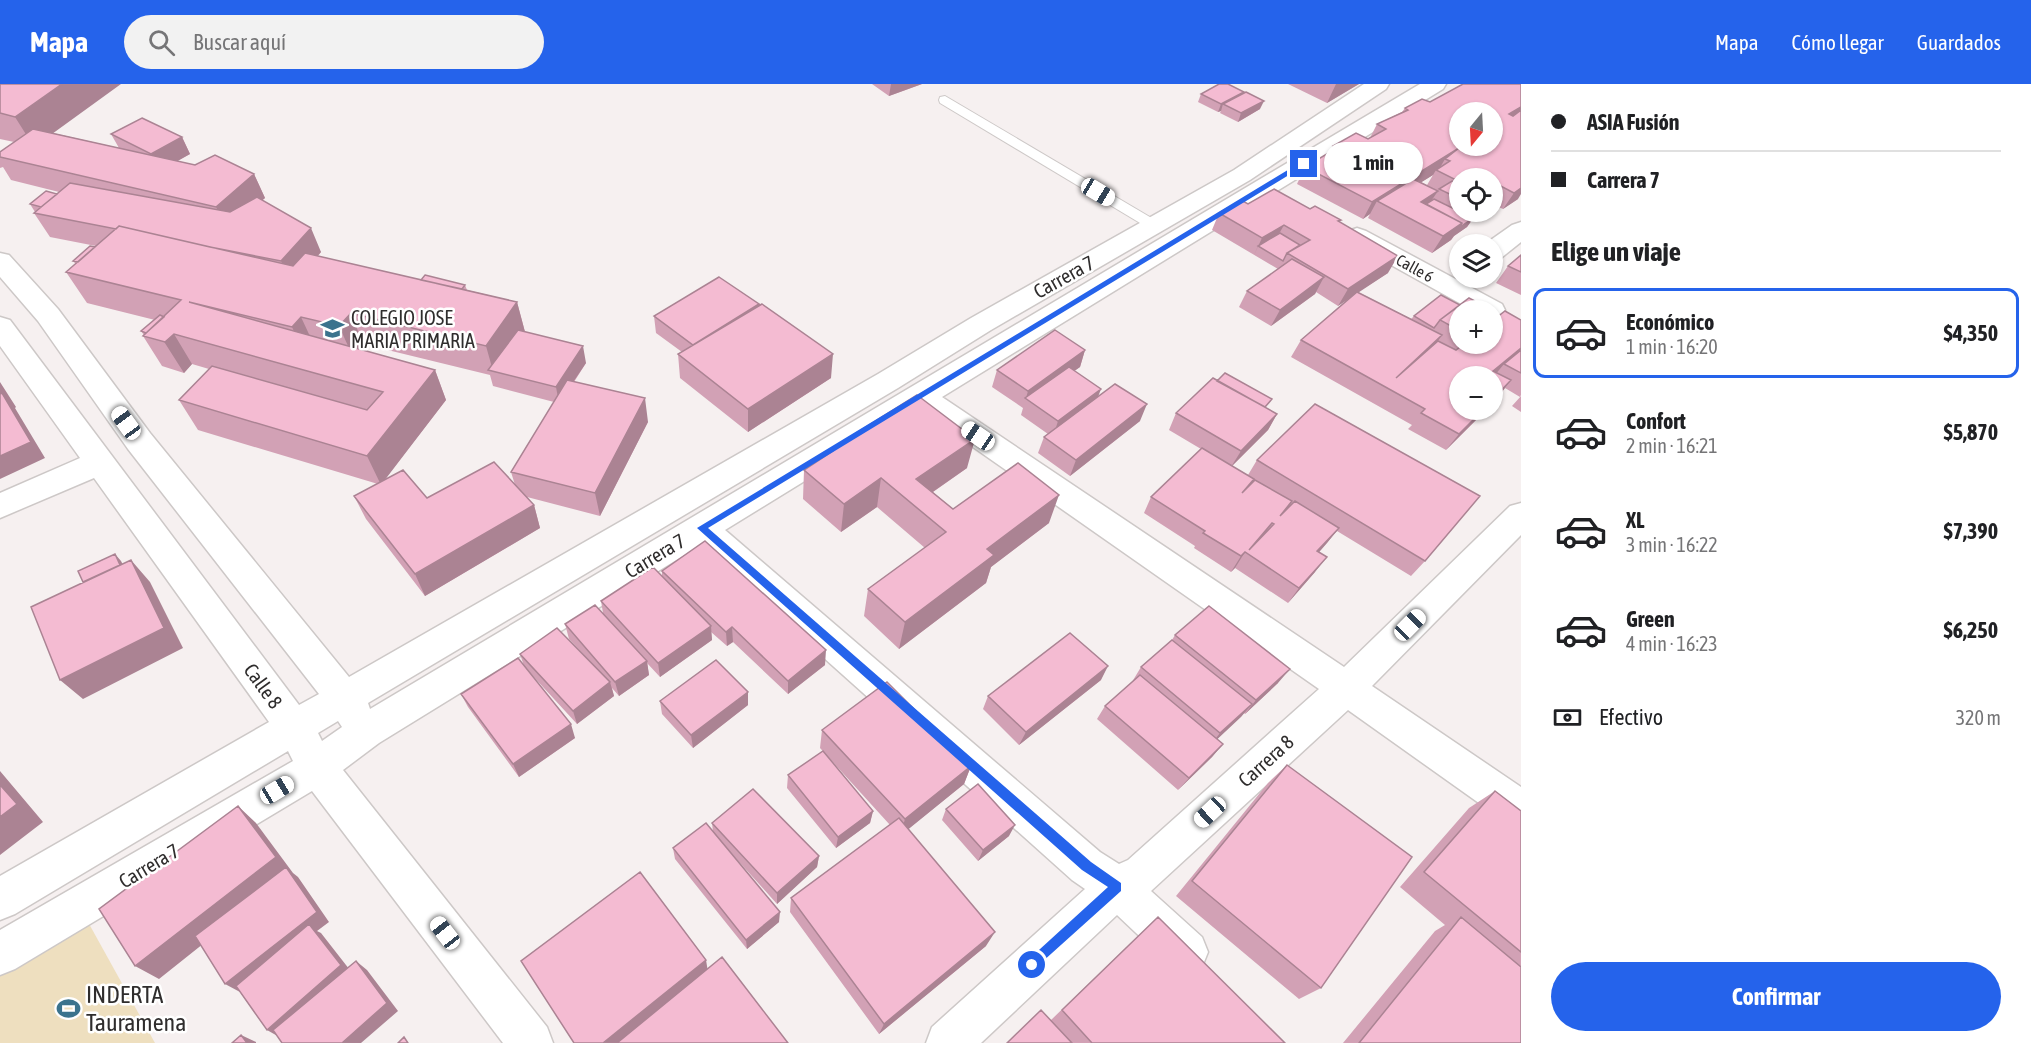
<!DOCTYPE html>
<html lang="es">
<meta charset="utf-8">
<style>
:root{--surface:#fff;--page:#f2f2f2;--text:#202124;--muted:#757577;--line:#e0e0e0;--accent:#2563eb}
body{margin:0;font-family:"Asap Condensed",sans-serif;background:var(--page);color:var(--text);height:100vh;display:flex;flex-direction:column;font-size:22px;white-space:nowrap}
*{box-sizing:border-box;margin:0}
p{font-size:20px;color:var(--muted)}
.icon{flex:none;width:33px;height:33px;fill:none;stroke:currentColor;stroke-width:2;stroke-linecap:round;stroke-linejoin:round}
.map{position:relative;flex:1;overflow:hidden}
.side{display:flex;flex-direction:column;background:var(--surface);width:510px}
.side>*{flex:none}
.hud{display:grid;align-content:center;height:132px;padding:0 30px;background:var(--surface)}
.needle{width:39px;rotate:198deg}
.controls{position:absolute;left:1449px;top:18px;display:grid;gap:12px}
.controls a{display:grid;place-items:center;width:54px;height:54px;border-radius:50%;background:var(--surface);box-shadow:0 2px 4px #0004;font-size:30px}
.end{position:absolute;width:27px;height:27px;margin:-14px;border:8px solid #2563eb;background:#fff;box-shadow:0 0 0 3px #fff}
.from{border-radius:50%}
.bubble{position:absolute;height:42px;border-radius:21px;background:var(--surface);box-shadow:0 2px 4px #0004;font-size:20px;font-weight:700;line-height:42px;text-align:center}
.car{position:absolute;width:18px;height:36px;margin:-18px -9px;border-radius:8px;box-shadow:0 0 4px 2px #0007;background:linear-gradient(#fff 24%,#345 0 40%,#fff 0 76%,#345 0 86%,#fff 0)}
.hud b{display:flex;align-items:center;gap:21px;height:57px;font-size:22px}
.hud b+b{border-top:2px solid var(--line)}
.hud i{width:15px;height:15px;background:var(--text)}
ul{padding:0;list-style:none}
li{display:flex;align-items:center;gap:18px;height:90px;margin:0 12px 9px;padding:0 18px;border:3px solid transparent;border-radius:12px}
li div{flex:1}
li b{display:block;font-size:22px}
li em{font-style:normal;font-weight:700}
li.on{border-color:var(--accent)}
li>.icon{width:54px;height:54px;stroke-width:1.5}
h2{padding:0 30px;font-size:27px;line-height:72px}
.pay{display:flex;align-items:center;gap:15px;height:66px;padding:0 30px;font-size:22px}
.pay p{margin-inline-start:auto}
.primary-button{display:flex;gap:12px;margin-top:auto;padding:12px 30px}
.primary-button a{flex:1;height:69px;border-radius:36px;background:var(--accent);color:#fff;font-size:24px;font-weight:700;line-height:69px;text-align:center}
header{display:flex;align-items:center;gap:36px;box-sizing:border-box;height:84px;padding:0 30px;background:var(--accent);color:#fff}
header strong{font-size:28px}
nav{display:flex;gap:33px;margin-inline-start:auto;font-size:21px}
.search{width:420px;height:54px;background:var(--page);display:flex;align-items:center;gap:15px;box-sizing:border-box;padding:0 21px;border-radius:33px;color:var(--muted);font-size:22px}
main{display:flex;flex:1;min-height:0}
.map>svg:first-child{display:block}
.green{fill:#eedfbf}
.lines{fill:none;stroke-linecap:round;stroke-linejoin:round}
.service-casing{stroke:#cdc8c7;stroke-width:2}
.minor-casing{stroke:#cdc8c7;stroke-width:3}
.service{fill:#fff;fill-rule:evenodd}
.minor{fill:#fff;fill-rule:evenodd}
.wall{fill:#d2a1b5;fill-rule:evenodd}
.shaded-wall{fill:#ab8393}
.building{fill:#f4bbd2;stroke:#ab8393;stroke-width:1.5;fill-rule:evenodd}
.route{fill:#2563eb}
.labels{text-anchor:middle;stroke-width:5;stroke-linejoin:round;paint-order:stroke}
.far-street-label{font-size:16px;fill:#2f2d2d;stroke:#fff}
.street-label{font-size:20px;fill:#2f2d2d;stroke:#fff}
.poi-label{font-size:20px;fill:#2f2d2d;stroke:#fff;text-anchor:start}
.near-poi-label{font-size:24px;fill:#2f2d2d;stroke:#fff;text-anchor:start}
</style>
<header>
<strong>Mapa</strong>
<div class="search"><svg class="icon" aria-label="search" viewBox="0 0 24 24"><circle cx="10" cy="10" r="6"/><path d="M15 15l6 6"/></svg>Buscar aquí</div>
<nav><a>Mapa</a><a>Cómo llegar</a><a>Guardados</a></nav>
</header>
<main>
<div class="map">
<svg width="1521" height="959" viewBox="0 0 1521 959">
<rect width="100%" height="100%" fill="#f6f0f0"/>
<!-- green -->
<path class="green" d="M88 838 155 959H0V890Z"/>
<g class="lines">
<defs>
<path id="service" d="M945 12 1160 139 1162 142 1160 145H1150L940 19 939 16 940 13Z"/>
<path id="minor" d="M1364 0H1389L1386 5 1250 96 991 246 898 304 368 619 370 625 1420 0H1446L1443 5 942 313 1344 583 1510 422 1521 419V451L1372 602 1521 703V745L1507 739 1348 626 1151 807 1202 853 1208 868 1202 883 1187 889 1172 883 1117 831 981 959H926L932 943 1085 805 1072 796 699 462 379 659 343 686 547 943 553 959H503L312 707 15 885 0 891V846L293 677 288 667 15 830 0 836V792L269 638 94 394 0 434V409L80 374 0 262V233L10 236 299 621 319 610 128 365 38 237 0 193V169L9 171 58 225 150 349 349 593 878 290 971 234 1234 86ZM920 326 1319 605 1128 776 1119 780 1100 768 725 446ZM338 637 342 643 322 657 318 649Z
M1521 138V158L1501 174 1492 176V160H1485L1512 141Z
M1357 144 1366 147 1502 220 1505 226 1502 232 1492 235V226H1472L1348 157 1344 152 1348 147Z"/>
</defs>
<!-- service casing -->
<use href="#service" class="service-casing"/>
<!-- minor casing -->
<use href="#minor" class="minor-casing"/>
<!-- service -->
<use href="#service" class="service"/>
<!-- minor -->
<use href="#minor" class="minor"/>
</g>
<!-- wall -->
<path class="wall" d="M0 0 53 49 119 64 111 50 182 53 190 70 177 77 195 81 254 90 265 114 262 116 321 168 318 172 421 196 465 201 467 206 517 218 525 248 586 279 574 298 648 338 600 432 527 413 534 421 540 444 425 512 366 435 354 412 378 400 198 346 179 316 209 285 192 280 184 289 162 282 143 252 144 251 141 247 155 236 87 219 66 188 76 180 73 177 96 162 50 153 34 129 35 128 30 120 57 110 59 108 11 96 3 83 0 84V68L14 58 0 55ZM363 260 490 291 493 302 554 318 511 388 515 401 427 414 384 396 446 316 435 286 359 265Z
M872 0H922L889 12Z
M1288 0H1359L1327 19Z
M1463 0 1518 115 1503 125 1492 120V94H1460V128H1481L1478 132 1472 136 1467 143 1454 152 1451 156 1432 169 1368 134 1370 130 1363 135 1297 100 1305 83 1330 68 1333 62 1368 55 1370 54 1377 40 1402 28 1405 24 1430 18ZM1433 91 1427 101 1421 98Z
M1244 8 1243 10 1260 25 1238 38 1220 29 1221 27 1218 28 1198 18 1201 10Z
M1248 120 1310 125 1341 136 1339 138 1388 189 1358 208 1411 235 1414 232 1460 226V260H1492V227L1498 230 1494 236H1521V311L1520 313 1505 304 1498 313 1460 326H1486L1446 366 1408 345 1412 341 1291 273 1301 256 1349 214 1338 222 1316 208 1315 210 1271 242 1239 223 1247 207 1278 185 1212 146 1219 129Z
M1521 171V211L1496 199 1508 182Z
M759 222 831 294 748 348 680 294 678 270 682 268 656 249 654 232Z
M1085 266 1080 283 1074 287 1098 312 1140 337 1070 392 1038 369 1044 353 1048 350 1021 331 1023 324 992 303 997 286Z
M1521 312V328L1512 322Z
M1267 324 1277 330 1268 346 1232 382 1248 391 1257 376 1425 477 1411 492 1337 447 1319 468 1315 488 1288 519 1235 484 1231 488 1194 464 1195 462 1144 429 1151 413 1201 365 1169 346 1176 329Z
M831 365 967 384 933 408 953 425 1049 439 991 483 986 499 899 565 864 532 868 505 925 464 877 423 841 448 803 415 804 386 831 369Z
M662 487 825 581 788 610 733 558 727 562 711 548 712 556 660 593 647 579 649 591 619 612 612 604 614 612 577 640 531 590 575 654 519 693 468 623 461 610 524 582 520 570 584 571 569 555 565 540 603 529 601 517 662 492Z
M1175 551 1278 599 1245 630 1244 629 1217 655 1223 660 1212 673 1178 706 1097 635 1105 622 1132 598 1141 583 1172 556Z
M1101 596 1019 661 983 625 988 612Z
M660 617 748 621 693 664 662 630Z
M822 646 971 682 964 700 908 745 986 862 879 950 790 828 791 814 890 741 820 664Z
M1287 681 1321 904 1299 915 1176 812 1268 699Z
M788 691 873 727 870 739 836 764 787 704Z
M1495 707 1521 727V959H1343L1435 847 1445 841 1400 803 1469 724Z
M946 725 1009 752 978 777 942 736Z
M712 739 819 772 817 783 777 820 731 769 779 838 747 865 675 775 673 764 713 748Z
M1139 851 1285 959H1007L1051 936Z"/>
<!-- shaded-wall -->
<path class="shaded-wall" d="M62 0H121L34 63 15 33Z
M891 0H922L889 12Z
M1336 0H1359L1327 19Z
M1244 8 1240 16 1223 20 1221 27 1218 28 1221 20Z
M1264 17 1260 25 1238 38 1241 29Z
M1521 23V33L1499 47 1509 30Z
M182 53 190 70 160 87 151 70Z
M1459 64 1450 77 1445 75 1438 87 1436 86 1433 91 1385 121 1377 117 1370 130 1363 135 1372 118Z
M254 90 265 114 228 147 216 123Z
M1499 101 1492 110V105Z
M1521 102V110L1518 115 1503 125 1514 109Z
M1438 107 1427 123 1421 118Z
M1474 128H1481L1478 132 1472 136 1467 143 1454 152 1451 156 1432 169 1443 152 1462 139 1467 138Z
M1284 141 1275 157 1258 162 1254 171 1262 154Z
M311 144 321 168 292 201 281 177Z
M1398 172 1388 189 1338 222 1348 205Z
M1324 193 1315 210 1271 242 1280 226Z
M517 218 525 248 493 287 486 262Z
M759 220V237L693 261Z
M351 229 363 260 353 273 339 242Z
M301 233 315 263 306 274 292 243Z
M174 250 192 280 184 289 163 256Z
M1442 251 1430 268 1396 294Z
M583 262 586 279 559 319 556 303Z
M1521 264V269L1504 280 1495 291 1493 287Z
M1085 266 1080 283 1031 318 1026 314 1028 307Z
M833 270 831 294 748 348V325Z
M435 286 446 316 381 401 367 372Z
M1511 296 1498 313 1492 318V316Z
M0 298 16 323 15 324 45 374 0 395Z
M1101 305 1095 321 1053 353 1058 337Z
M645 314 648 338 600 432 595 409Z
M1147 320 1140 337 1070 392 1076 376Z
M1483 326H1486L1446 366 1459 350Z
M1277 330 1268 346 1231 383 1241 367Z
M975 355 967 384 914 421 916 395Z
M881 394 877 423 841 448 844 420Z
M1059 411 1049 439 991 483 986 499 899 565 905 538 987 465Z
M534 421 540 444 425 512 415 490Z
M1339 444 1327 459 1306 483 1317 467Z
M1245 468 1235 484 1231 488 1241 472Z
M115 470 121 477 132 498 125 491Z
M1327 473 1315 488 1288 519 1299 504Z
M131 476 150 498 183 564 83 615 60 596Z
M711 542 712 556 660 593 658 579Z
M732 543 733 558 727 562 726 548Z
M826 566 825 581 788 610V597Z
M647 577 649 591 619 612 615 598Z
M1108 582 1101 596 1019 661 1026 648Z
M1290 585 1278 599 1245 630 1256 616Z
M610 598 614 612 577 640 573 627Z
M748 608V621L693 664 691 651Z
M1252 620 1241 633 1210 662 1220 649Z
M571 640 575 654 519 693 513 680Z
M1223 660 1212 673 1178 706 1189 694Z
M971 682 964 700 900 752 905 735Z
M0 687 43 738 0 771Z
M238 722 256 739 293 789 298 793 329 838 317 847 321 849 353 890 281 954 267 946 240 908 225 900 291 790 159 895 135 882Z
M873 727 870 739 836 764 838 753Z
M1015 741 1009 752 978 777 983 766Z
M819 772 817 783 777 820V809Z
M780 828 779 838 747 865 746 856Z
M995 848 986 862 879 950 884 940Z
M706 876 708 888 622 959H603Z
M356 877 367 886 398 927 361 959H342Z
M241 951 256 958V959H247Z"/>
<!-- building -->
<path class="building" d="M0 0H62L15 33 0 29Z
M1219 0H1228L1244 8 1221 20 1201 10Z
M1463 0H1521V23L1509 30 1513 32 1521 26V104L1514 109 1499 101 1492 105V94H1460V98L1436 86 1450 77 1445 75 1459 64 1372 118 1305 83 1335 65 1349 72 1333 62 1356 49 1368 55 1386 45 1377 40 1408 26 1405 24 1422 15 1430 18ZM1460 28H1492V62H1460Z
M1246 8 1264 17 1241 29 1223 20Z
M142 34 182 53 151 70 111 50Z
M33 45 195 81 215 71 254 90 216 123 0 73V68Z
M1413 95 1438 107 1421 118 1462 139 1443 152 1377 117Z
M1452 97 1460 100V115L1439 105Z
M70 99 230 128 257 113 311 144 281 177 210 163 119 142 116 145 34 129Z
M1274 105 1310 125 1315 122 1341 136 1338 137 1398 172 1348 205 1287 169 1310 156 1284 141 1262 154 1219 129 1241 116 1248 120Z
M46 107 57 110 41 123 30 120Z
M1434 115 1473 134 1460 143 1462 139 1426 120Z
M119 142 293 182 305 169 517 218 486 262 351 229 339 242 301 233 292 243 189 218 435 286 367 372 179 316 212 282 367 326 383 308 174 250 165 258 143 252 181 216 66 188Z
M1280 149 1300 161 1287 169 1283 177 1258 162Z
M90 162 95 163 78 178 73 177Z
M1521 171V188L1508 182Z
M1292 175 1324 193 1280 226 1247 207Z
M425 191 465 201 462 205 421 196Z
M719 193 759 220 693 261 654 232Z
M1357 208 1442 251 1396 294 1438 257 1456 266 1464 260H1492V237L1505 227 1521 236V264L1493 287 1511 296 1492 316V292H1460V326H1483L1459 350 1421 329 1425 325 1301 256Z
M1441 211 1460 221 1440 236 1434 244 1414 232Z
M1469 214 1492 226H1460V247L1440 236Z
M762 220 833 270 748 325 678 270Z
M1492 227 1498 230 1492 234Z
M160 231 164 233 146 249 141 247Z
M518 246 583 262 556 303 488 286Z
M1055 246 1085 266 1028 307 997 286Z
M1521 266V289L1504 280Z
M1069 283 1101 305 1058 337 1025 314Z
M1225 289 1272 315 1265 323 1217 297Z
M1213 294 1277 330 1241 367 1176 329Z
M567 296 645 314 595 409 511 388Z
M1115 300 1147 320 1076 376 1044 353Z
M2 309 31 358 0 372V310Z
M917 311 975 355 916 395 953 425 1018 379 1059 411 987 465 994 471 905 538 868 505 946 448 881 394 844 420 804 386 833 367 831 365Z
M1315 320 1480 412 1425 477 1257 376Z
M1202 364 1254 395 1242 409 1255 396 1292 417 1280 432 1295 417 1339 444 1317 467 1327 473 1299 504 1245 468 1241 472 1203 449 1205 447 1151 413ZM1272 439 1274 440 1249 466Z
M494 378 534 421 415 490 354 412 403 386 427 414Z
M705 457 826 566 788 597 732 543 726 548 662 487Z
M115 470 120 481 83 498 78 487Z
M131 476 164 544 60 596 31 523Z
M653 483 711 542 658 579 601 517Z
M595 521 647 577 615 598 565 540Z
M1209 522 1290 585 1256 616 1175 551Z
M557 544 610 598 573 627 520 570Z
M1070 549 1108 582 1026 648 988 612Z
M1172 556 1252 620 1220 649 1141 583Z
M518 574 571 640 513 680 461 610Z
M716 576 748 608 691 651 660 617Z
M1140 591 1223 660 1189 694 1105 622Z
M887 598 971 682 905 735 822 646Z
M823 667 873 727 838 753 788 691Z
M1287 681 1412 773 1321 904 1192 797Z
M978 700 1015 741 983 766 946 725Z
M0 701 17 720 0 733Z
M753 705 819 772 777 809 712 739Z
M1495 707 1521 727V868L1424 788Z
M238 722 276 773 135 882 99 825Z
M899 734 995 848 884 940 791 814Z
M706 739 780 828 746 856 673 764Z
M286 783 317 828 225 900 195 852Z
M640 788 706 876 603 959H574L521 877Z
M1158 833 1285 959H1092L1062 926Z
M1461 833 1521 883V959H1359Z
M309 840 341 881 267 946 236 902Z
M722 873 788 959H617Z
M356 877 387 919 342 959H282L273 946Z
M1041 926 1072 959H1007Z
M241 951 247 959H232Z
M404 953 408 959H398Z"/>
<!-- route -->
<path class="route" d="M1301 78 1307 80 708 444 1091 778 1121 799V807L1032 887 1028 885 1026 881 1028 876 1108 803 1082 786 697 444Z"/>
<!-- icons -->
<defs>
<symbol id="school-bare" viewBox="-9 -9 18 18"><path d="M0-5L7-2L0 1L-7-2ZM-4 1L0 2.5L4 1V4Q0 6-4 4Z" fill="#3b738d" stroke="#fff" stroke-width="2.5" paint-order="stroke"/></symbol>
<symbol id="stadium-bare" viewBox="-9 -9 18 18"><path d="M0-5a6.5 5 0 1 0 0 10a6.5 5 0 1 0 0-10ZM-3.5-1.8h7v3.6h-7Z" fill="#3b738d" stroke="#fff" stroke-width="2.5" paint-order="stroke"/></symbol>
</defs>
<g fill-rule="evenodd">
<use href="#school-bare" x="316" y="228" width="33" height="33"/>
<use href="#stadium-bare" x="52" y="908" width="33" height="33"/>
</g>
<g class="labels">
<!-- far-street labels -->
<g class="far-street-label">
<text transform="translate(1415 184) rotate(29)" y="6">Calle 6</text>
</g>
<!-- street labels -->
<g class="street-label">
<text transform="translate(1064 193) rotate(-29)" y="7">Carrera 7</text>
<text transform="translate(655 472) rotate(-31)" y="7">Carrera 7</text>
<text transform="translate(263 602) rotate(54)" y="7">Calle 8</text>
<text transform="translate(1266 677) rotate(-42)" y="7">Carrera 8</text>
<text transform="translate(149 782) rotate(-31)" y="7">Carrera 7</text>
</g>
<!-- poi labels -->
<g class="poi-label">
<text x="351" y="241">COLEGIO JOSE<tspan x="351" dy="23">MARIA PRIMARIA</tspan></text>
</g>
<!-- near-poi labels -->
<g class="near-poi-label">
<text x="86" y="919">INDERTA<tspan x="86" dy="28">Tauramena</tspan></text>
</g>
</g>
</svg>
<div class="controls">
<a><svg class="needle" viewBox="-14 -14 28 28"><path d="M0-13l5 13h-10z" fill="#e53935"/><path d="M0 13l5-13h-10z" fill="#757577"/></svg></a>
<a><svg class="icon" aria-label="locate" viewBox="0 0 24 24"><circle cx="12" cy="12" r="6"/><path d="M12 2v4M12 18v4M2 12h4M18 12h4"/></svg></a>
<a><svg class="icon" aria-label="layers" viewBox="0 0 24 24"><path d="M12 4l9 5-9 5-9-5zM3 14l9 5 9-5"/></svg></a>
<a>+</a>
<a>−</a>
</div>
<i class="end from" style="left:1032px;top:881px"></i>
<i class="end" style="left:1304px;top:80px"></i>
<div class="bubble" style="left:1324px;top:58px;width:99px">1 min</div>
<i class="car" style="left:1098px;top:108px;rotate:121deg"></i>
<i class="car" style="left:126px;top:339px;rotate:324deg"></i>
<i class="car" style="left:978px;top:352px;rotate:304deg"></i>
<i class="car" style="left:1410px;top:541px;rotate:45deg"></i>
<i class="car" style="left:277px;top:706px;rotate:59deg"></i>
<i class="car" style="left:1210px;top:728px;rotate:227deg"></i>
<i class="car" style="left:445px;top:849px;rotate:322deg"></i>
</div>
<section class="side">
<div class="hud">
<b><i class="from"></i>ASIA Fusión</b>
<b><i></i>Carrera 7</b>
</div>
<h2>Elige un viaje</h2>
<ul>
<li class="on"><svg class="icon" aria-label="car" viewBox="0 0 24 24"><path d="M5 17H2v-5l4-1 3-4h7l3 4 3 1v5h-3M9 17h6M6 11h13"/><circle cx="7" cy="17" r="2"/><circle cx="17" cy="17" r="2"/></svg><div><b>Económico</b><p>1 min · 16:20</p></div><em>$4,350</em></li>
<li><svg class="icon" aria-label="car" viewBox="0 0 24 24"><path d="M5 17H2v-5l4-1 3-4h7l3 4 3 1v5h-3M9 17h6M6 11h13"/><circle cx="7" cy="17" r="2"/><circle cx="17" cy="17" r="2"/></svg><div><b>Confort</b><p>2 min · 16:21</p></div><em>$5,870</em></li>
<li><svg class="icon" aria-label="car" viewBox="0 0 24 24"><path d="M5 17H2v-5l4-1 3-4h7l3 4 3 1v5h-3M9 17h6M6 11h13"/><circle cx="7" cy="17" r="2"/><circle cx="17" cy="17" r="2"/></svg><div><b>XL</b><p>3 min · 16:22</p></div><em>$7,390</em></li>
<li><svg class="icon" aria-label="car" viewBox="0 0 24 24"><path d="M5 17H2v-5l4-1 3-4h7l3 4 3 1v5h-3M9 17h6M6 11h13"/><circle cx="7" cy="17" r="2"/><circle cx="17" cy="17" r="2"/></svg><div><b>Green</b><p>4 min · 16:23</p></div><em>$6,250</em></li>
</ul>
<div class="pay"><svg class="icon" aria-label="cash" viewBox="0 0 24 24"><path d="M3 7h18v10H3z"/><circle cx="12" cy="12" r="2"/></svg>Efectivo<p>320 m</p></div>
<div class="primary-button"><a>Confirmar</a></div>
</section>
</main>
